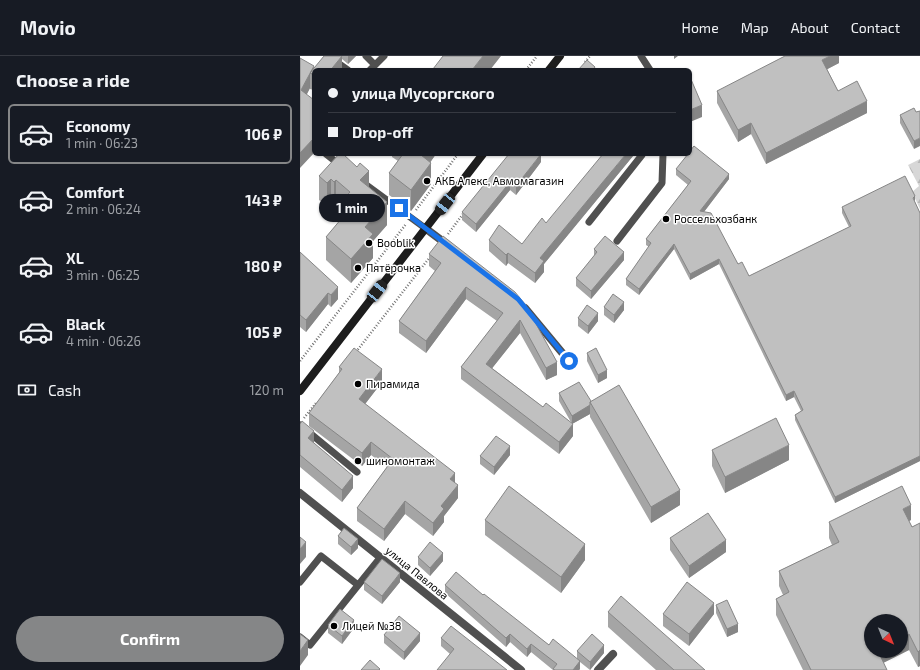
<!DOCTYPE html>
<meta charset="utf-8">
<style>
:root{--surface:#171b24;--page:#20242c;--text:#f1f3f6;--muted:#9ea1a6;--line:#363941;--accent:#858687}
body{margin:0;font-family:"Exo 2",sans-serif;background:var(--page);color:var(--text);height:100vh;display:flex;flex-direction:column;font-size:15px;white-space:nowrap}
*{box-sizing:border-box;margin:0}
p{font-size:13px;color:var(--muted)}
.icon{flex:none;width:22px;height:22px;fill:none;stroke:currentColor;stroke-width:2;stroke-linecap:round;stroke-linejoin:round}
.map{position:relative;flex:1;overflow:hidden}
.sheet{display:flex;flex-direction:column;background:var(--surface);width:300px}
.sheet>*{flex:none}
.hud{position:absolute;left:12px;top:12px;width:380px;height:88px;border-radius:6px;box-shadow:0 1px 3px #0004;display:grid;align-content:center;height:88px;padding:0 16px;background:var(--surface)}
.needle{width:26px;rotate:137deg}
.buttons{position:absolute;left:564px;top:558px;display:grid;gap:8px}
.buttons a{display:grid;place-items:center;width:44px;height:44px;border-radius:50%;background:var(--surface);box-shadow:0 1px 3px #0004;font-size:20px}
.end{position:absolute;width:18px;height:18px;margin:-9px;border:5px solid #1a73e8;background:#fff;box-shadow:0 0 0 2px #fff}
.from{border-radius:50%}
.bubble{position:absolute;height:28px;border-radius:14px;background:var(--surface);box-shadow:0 1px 3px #0004;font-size:13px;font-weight:700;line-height:28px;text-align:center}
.car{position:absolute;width:12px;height:24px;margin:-12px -6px;border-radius:5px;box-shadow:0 0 3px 1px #0007;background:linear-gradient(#222 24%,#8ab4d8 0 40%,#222 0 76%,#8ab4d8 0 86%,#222 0)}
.hud b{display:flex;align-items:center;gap:14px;height:38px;font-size:15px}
.hud b+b{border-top:1px solid var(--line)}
.hud i{width:10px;height:10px;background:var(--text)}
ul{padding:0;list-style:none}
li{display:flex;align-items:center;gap:12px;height:60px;margin:0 8px 6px;padding:0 8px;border:2px solid transparent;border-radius:6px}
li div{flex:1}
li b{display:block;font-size:15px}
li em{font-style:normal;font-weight:700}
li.on{border-color:var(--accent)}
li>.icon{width:36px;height:36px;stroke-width:1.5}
h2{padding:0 16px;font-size:18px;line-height:48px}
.pay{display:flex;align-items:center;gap:10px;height:44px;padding:0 16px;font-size:15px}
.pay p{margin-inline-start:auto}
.button{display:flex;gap:8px;margin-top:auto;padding:8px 16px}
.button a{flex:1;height:46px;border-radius:24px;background:var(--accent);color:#fff;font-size:16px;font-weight:700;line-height:46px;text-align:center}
header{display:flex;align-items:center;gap:24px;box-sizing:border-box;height:56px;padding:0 20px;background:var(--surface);border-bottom:1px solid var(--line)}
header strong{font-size:19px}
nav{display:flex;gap:22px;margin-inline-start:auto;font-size:14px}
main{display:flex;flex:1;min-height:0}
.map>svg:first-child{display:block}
.forest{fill:url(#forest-firs)}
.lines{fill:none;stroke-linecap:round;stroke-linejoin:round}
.path{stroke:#727272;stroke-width:2.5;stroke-dasharray:1 2;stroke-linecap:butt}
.service{stroke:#505050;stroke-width:7}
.minor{stroke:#505050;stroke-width:8}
.secondary{stroke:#1d1d1d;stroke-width:8}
.wall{fill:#a5a5a5}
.shaded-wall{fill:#868686}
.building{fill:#c0c0c0;stroke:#868686}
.route{stroke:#1a73e8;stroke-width:5}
.poi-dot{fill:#000;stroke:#fff;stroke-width:1.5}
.labels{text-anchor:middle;stroke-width:3;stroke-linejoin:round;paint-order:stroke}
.poi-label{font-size:11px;fill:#000;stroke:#fff;text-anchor:start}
.street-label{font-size:11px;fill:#000;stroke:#fff}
</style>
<header>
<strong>Movio</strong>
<nav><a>Home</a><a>Map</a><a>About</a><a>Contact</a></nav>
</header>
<main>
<section class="sheet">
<h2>Choose a ride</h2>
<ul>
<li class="on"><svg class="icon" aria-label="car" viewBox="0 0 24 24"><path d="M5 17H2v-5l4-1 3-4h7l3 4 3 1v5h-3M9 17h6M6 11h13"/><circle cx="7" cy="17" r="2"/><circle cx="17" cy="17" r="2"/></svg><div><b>Economy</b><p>1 min · 06:23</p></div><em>106 ₽</em></li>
<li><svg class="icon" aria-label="car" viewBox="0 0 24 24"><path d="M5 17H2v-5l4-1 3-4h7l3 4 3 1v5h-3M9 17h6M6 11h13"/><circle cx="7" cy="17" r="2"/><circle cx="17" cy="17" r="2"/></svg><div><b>Comfort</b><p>2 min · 06:24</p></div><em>143 ₽</em></li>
<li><svg class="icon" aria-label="car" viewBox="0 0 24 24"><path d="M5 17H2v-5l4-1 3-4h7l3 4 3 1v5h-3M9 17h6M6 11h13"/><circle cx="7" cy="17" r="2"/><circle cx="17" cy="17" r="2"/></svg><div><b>XL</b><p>3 min · 06:25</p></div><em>180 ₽</em></li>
<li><svg class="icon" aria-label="car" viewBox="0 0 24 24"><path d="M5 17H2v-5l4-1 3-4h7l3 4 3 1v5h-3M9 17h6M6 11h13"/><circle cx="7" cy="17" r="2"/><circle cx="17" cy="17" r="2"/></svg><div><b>Black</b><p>4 min · 06:26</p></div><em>105 ₽</em></li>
</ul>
<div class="pay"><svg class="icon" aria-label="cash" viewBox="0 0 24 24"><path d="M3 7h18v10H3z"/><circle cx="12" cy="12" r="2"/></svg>Cash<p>120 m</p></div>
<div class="button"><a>Confirm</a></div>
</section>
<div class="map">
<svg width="620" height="614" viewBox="0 0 620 614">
<defs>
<pattern id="forest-firs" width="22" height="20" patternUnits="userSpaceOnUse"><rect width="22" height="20" fill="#d7d7d7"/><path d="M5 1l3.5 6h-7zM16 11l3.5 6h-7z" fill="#b7b7b7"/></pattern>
</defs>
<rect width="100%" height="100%" fill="#fff"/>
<!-- forest -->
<path class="forest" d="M620 103V153L612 136 619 130 608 109Z"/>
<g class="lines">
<!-- path -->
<path class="path" d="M285 6 290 0
M226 14 237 0
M116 154 158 98
M148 178 163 158
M56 296 130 201
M0 305 106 168
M4 362 16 347"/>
<!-- service -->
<path class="service" d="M28 0 48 14
M66 0 75 9
M341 0 350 14
M70 14 84 0
M26 98 40 109
M61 125 125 172
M289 166 342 99 340 98
M317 185 362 127 363 98
M0 369 57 416
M0 526 21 500 58 529
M0 581 10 589 80 502"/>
<!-- minor -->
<path class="minor" d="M125 172 149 190
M225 252 269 305
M0 437 221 614
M298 614 313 598"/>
<!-- secondary -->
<path class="secondary" d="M249 14 260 0
M0 335 183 98"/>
</g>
<!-- wall -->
<path class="wall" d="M24 0H56L48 8 42 3V14H14V34L10 33V32L7 38 0 2 14 13Z
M539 0V7L527 13 538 35 567 57 466 108 451 78 438 86 417 47V35Z
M616 56 614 93 600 67V59Z
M92 98H136L130 106 131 128 111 155 89 139V117L98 105 92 101Z
M333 98V100L244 208V216L235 227 208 207 206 210 189 195V184L222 188 246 167Z
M241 106 216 139 210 134 176 176 162 164V156Z
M376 113 429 123 404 156 438 208 449 220 549 171 542 157V151L615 146 620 157V405L535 447 495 364V359L501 355 494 341 486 345 419 208 390 224 374 193 339 239 326 229V223L349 191 346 189V183L388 129 376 119Z
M19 120 69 131 87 169 73 185V202L51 227 26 204V181L39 166V150L36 147 34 149 31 146 27 150 19 144Z
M294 193 324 204 291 243 276 230V222L294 200Z
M0 196 38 243 31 251 28 248 6 276 0 271Z
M129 198 215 236 257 319 246 324 220 277 192 312 243 351 272 368 259 345V337L291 345 380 449 351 467 290 361V358L272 368 273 380 259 398 161 323V311L197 265 166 243 126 297 99 277V265L135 215 129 210Z
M304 251 324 254 314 267 304 259Z
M278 262 298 265 288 278 278 270Z
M287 297 307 322 298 327 287 305Z
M39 311 82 326 65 348 155 427 158 442 144 460V466L133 480 105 458 84 485 57 465V452L87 411 71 399 62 410 9 370V357L39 317Z
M0 368 14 387 53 432 42 446 0 411Z
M412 394 489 404 425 437 412 410Z
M210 399 194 419 180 408V400Z
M185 464 285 504 261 537 185 479Z
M611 464 609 465 612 471 620 467V610L618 611 609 594 583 607 587 614H503L476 559V543L483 539 479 530V515L532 489 529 482V466Z
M38 480 58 492 51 499 38 488Z
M370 482 426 496 389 522 370 494Z
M118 501 143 505 130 520 118 509Z
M64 526H100L82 548 64 534Z
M145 529 183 539 249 589 277 603V595L304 597 290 614 280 606V613L279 614H253L231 596 227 601 210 586 206 591 145 537Z
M416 549 438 576 427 581 416 557Z
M308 556 405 614H356L308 571Z
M363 558H414L389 590 363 570Z
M28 569 54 572 42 588 28 577Z
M84 579 120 585 104 604 84 587Z
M141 582 207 614 150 598 141 590Z"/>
<!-- shaded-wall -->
<path class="shaded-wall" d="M42 0V14H31L33 11Z
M48 0H56L48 8Z
M183 0H201L190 14H172Z
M374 0H378L374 3Z
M530 0H539V7L522 16V4Z
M14 10V19L10 17V32L1 49V34Z
M567 45V57L466 108V97Z
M402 49V61L390 66V54Z
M451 67V78L438 86V74Z
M14 71V97L0 112V97Z
M620 82V90L614 93V85Z
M121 98H136L121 120Z
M241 98V106L216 139V130Z
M326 98H333V100L244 208V216L235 227V217L240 202Z
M131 107V128L111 155V134Z
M69 115V138L60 124Z
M429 118V123L400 161V155Z
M31 123V146L27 150V127Z
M36 124V147L34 149V126Z
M210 126V134L176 176V168Z
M615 140V146L613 142Z
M87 146V169L73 185V202L51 227V203L65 171Z
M374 188V193L339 239V233Z
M324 196V204L291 243V235Z
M208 197V207L206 210V199Z
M419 203V208L390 224V218Z
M38 231V243L31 251V239Z
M166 231V243L126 297V285Z
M28 237V248L6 276V264Z
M324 246V254L314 267V259Z
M298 257V265L288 278V270Z
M220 264V277L186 320V308Z
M257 306V319L246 324V312Z
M82 313V326L59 356V343Z
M307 314V322L298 327V319Z
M494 335V341L486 345V339Z
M290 349V358L272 368V360Z
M273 368V380L259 398V386Z
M14 375V387L8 394V382Z
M71 386V399L62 410V397Z
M489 389V404L425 437V421Z
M210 390V399L194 419V411Z
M620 400V405L535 447V441Z
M155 417V430L150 423Z
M53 420V432L42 446V434Z
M158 429V442L144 460V466L133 480V467L141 450Z
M380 434V449L351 467V451Z
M105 445V458L84 485V473Z
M611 449V464L603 468V453Z
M58 483V492L51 499V491Z
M426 484V496L389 522V510Z
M6 486V501L0 508V493Z
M285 488V504L261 537V521Z
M143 497V505L130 520V512Z
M100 517V526L82 548V540Z
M414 547V558L389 590V578Z
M54 564V572L42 588V580Z
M438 568V576L427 581V573Z
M120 577V585L104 604V596Z
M210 578V586L206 591V582Z
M609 578V594L577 610V595H601V582Z
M8 584V599L0 610V595Z
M231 588V596L227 601V593Z
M304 589V597L290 614V606Z
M620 594V610L618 611V596Z
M280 605V613L279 614H273Z"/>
<!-- building -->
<path class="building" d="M24 0H42L33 11 31 14H14V19L10 17Z
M143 0H183L172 14H134L133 13Z
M485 0H530L522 4 538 35 557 25 567 45 466 97 451 67 438 74 417 35Z
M0 2 14 10 1 34 14 44V71L13 72 14 73V82L0 97Z
M287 4 295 11 293 14H278Z
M390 21 402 49 390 54Z
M614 52 616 56 620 55V82L614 85 600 59Z
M394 90 429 118 400 155 411 157 438 208 442 206 449 220 551 170 542 151 605 120 615 140 613 142 620 157V400L535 441 495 359 503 354 494 335 486 339 419 203 390 218 374 188 339 233 326 223 351 187 346 183 391 125 376 113 388 98H390V95Z
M39 98H43L57 111 60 107 69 115 60 124 87 146 65 171 73 178 51 203 26 181 47 156 39 148 50 136 36 124 34 126 31 123 27 127 19 120Z
M103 98H121V99L131 107 111 134 89 117Z
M209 98H241L216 130 210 126 176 168 162 156Z
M303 98H326L240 202 244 205 235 217 208 197 206 199 189 184 199 169 222 188 242 162 246 167Z
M143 180 215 236 225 248 257 306 246 312 220 264 186 308 243 351 246 347 273 368 259 386 161 311 203 257 166 231 126 285 99 265 141 207 129 198Z
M305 180 324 196 291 235 276 222 297 196 294 193Z
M0 196 38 231 31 239 28 237 6 264 0 259Z
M313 238 324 246 314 259 304 251Z
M287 249 298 257 288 270 278 262Z
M54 292 82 313 59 343 155 417 150 423 158 429 141 450 144 453 133 467 105 445 84 473 57 452 93 403 71 386 62 397 9 357 42 313 39 311Z
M296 292 307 314 298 319 287 297Z
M279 326 291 345 290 346V349L272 360 259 337Z
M319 329 380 434 351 451 290 346Z
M476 362 489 389 425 421 412 394Z
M2 365 14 375 8 382 53 420 42 434 0 399V368Z
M196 380 210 390 194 411 180 400Z
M209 430 285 488 261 521 185 464Z
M602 430 611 449 603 453 612 471 620 467V594L618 596 609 578 601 582V565H571V595H578L587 614H511L476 543 489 536 479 515 539 486 529 466Z
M408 457 426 484 389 510 370 482Z
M44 472 58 483 51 491 38 480Z
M0 481 6 486 0 493Z
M130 486 143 497 130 512 118 501Z
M82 503 100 517 82 540 64 526Z
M156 516 183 539 184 538 249 589 253 583 280 605 273 614H255L253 613 257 608 231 588 227 593 210 578 206 582 145 529Z
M387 526 414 547 389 578 363 558Z
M321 540 405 614H374L308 556Z
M427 544 438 568 427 573 416 549Z
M40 553 54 564 42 580 28 569Z
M99 560 120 577 104 596 84 579Z
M151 570 207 614H137L154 593 141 582Z
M0 578 8 584 0 595Z
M292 578 304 589 290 606 277 595Z
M70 604 80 613 79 614H61Z"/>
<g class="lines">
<!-- route -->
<path class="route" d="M99 152 218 243 269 305"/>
</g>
<!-- markers -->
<g class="poi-dot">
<circle cx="127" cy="125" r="4"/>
<circle cx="366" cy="163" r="4"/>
<circle cx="69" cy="187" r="4"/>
<circle cx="58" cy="212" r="4"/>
<circle cx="58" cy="328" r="4"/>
<circle cx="58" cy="405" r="4"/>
<circle cx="34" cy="570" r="4"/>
</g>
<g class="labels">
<!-- poi labels -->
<g class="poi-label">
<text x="135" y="129">АКБ Алекс, Авмомагазин</text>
<text x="374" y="167">Россельхозбанк</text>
<text x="77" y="191">Booblik</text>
<text x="66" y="216">Пятёрочка</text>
<text x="66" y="332">Пирамида</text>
<text x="66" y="409">шиномонтаж</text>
<text x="42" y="574">Лицей №38</text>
</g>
<!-- street labels -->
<g class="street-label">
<text transform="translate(117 517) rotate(39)" y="4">улица Павлова</text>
</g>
</g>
</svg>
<div class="buttons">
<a><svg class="needle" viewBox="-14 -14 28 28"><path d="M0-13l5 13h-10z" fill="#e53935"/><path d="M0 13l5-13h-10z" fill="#9ea1a6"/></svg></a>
</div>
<i class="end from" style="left:269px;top:305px"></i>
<i class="end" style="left:99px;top:152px"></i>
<div class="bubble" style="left:19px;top:138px;width:66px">1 min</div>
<i class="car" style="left:145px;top:148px;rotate:218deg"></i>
<i class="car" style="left:77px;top:235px;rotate:38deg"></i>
<div class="hud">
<b><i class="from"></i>улица Мусоргского</b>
<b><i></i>Drop-off</b>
</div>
</div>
</main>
